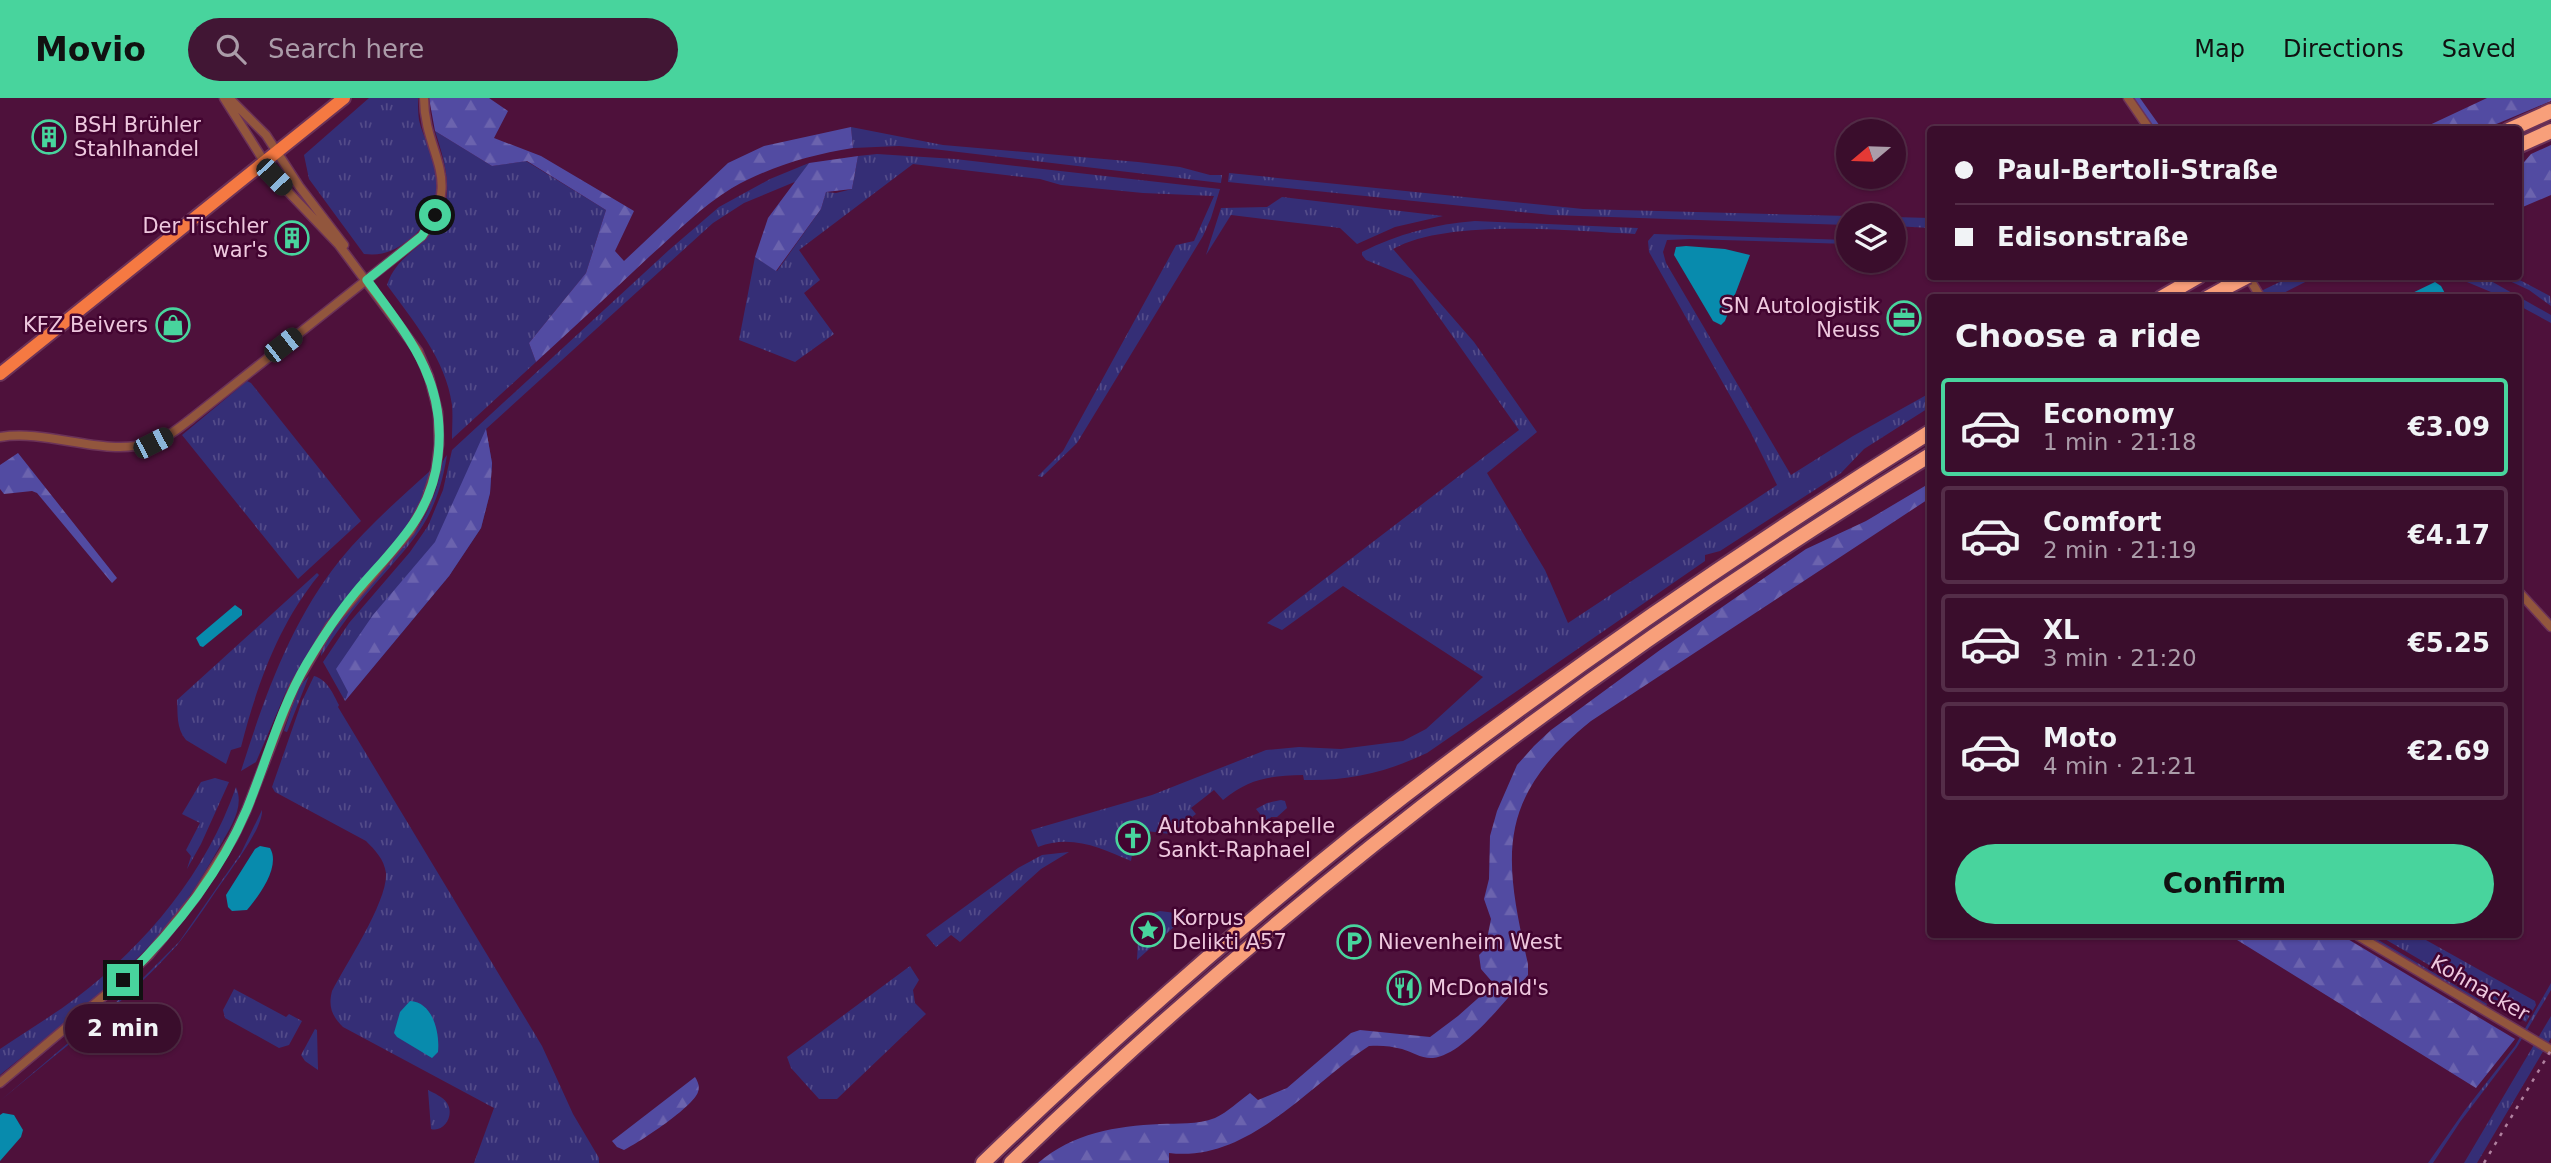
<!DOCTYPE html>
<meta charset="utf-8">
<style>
:root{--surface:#3a0d2c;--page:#411634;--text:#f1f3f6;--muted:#ab9ca9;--line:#542d48;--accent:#48d49d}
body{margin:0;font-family:"DejaVu Sans",sans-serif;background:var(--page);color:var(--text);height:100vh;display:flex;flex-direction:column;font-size:26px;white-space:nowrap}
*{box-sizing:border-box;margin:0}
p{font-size:23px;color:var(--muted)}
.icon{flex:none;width:38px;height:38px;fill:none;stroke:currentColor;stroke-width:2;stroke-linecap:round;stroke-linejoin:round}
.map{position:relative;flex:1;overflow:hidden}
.sheet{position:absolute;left:1927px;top:196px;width:595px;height:644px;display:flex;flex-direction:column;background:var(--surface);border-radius:7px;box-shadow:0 2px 5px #0004,0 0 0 2px var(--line)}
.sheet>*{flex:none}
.top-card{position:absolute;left:1927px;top:28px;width:595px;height:154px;border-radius:7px;box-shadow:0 2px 5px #0004,0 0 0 2px var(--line);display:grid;align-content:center;height:154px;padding:0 28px;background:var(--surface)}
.needle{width:46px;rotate:251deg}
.controls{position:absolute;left:1836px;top:21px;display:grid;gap:14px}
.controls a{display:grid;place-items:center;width:70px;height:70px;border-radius:50%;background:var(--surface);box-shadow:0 2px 5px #0004,0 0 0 2px var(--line);font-size:35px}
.end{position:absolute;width:32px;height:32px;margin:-16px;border:9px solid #48d49d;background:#111;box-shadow:0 0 0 4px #111}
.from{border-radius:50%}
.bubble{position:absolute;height:49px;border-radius:24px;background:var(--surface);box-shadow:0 2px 5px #0004,0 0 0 2px var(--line);font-size:23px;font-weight:800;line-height:49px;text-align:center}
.car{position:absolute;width:21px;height:42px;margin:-21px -10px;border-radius:9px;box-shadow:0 0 5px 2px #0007;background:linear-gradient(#222 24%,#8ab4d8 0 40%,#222 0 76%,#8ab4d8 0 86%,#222 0)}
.top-card b{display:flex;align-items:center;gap:24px;height:66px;font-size:26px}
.top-card b+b{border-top:2px solid var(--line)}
.top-card i{width:18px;height:18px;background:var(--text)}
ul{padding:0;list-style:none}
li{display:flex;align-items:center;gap:21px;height:98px;margin:0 14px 10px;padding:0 14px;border:4px solid var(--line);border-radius:7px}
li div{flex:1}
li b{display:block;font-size:26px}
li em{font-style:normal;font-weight:800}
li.selected{border-color:var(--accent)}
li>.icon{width:63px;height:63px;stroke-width:1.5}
h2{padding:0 28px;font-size:32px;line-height:84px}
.cta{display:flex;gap:14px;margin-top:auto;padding:14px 28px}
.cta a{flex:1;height:80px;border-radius:42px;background:var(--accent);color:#111;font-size:28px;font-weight:800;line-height:80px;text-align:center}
header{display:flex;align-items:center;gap:42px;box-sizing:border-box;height:98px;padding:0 35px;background:var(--accent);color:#111}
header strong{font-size:33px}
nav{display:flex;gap:38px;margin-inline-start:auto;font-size:24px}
.search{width:490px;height:63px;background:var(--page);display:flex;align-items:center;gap:18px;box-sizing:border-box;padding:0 24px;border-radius:38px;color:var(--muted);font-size:26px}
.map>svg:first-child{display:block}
.grass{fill:url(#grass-tufts)}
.forest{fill:url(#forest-firs)}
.water{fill:#088bad}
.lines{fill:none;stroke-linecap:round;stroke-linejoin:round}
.street-casing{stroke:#6b3258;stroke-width:11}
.primary-casing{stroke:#6b3258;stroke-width:16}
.highway-casing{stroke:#6b3258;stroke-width:18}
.street{stroke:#92563d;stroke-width:8}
.primary{stroke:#f57942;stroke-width:12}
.highway{stroke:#f89f7a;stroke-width:14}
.rail{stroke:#b0819f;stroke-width:2.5;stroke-dasharray:3.5 7;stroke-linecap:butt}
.highway-bridge-casing{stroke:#6b3258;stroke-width:18;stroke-linecap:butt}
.highway-bridge{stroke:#f89f7a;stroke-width:14}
.route{stroke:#48d49d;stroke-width:9}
.labels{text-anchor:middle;stroke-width:5;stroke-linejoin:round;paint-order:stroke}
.poi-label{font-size:21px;fill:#eec8de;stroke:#420430;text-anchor:start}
.street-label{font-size:21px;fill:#eec8de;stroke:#420430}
</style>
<header>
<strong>Movio</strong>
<div class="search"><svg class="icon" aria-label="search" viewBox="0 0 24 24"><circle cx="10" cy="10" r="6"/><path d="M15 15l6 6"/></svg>Search here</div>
<nav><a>Map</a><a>Directions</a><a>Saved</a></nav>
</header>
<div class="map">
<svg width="2551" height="1065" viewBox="0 0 2551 1065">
<defs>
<pattern id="grass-tufts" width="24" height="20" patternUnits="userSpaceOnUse" patternTransform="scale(1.75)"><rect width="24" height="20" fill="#352e76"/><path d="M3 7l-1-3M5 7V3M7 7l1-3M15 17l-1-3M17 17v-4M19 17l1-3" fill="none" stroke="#534b89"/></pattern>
<pattern id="forest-firs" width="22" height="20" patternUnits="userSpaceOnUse" patternTransform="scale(1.75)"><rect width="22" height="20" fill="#524ba2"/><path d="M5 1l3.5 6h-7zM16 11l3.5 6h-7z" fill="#6b63ae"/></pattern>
</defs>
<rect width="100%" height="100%" fill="#4e113b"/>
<!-- grass -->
<path class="grass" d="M369 0H418C418 7 418 15 419 22 423 40 434 56 436 74 440 100 429 126 409 142 393 153 384 158 364 156L309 81 304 57Z
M851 29 943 47 1138 64 1180 69 1210 77H1222L1221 85 933 51 899 48 853 50Z
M435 33 492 68 526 63 606 112 586 175 529 245 536 264 452 341C452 330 453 318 452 307 446 261 413 223 387 187 393 169 403 161 417 149 458 114 450 79 435 33Z
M877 56 955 61 1220 91 1211 120 1203 138 1077 345 1042 379 1038 378 1063 353 1176 147 1194 143 1214 98 1143 95 1061 87 1040 81 913 66 799 152 820 182 804 195 834 236 795 264 739 242 755 159 777 173 821 111 826 94 836 95 852 91 858 58Z
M809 65 797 83 744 105 713 125 486 331 492 365 490 395 481 430 449 478 345 603 323 564 349 525 410 454 428 428 443 392 452 352 669 152 719 109 770 81Z
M1229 75 1583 111 1848 118V127L1551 117 1228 84Z
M1282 99 1443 118 1395 129 1357 146 1340 130 1231 117 1206 157 1221 110 1267 109Z
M1894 119 1930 120V130L1894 128Z
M1475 123 1638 130 1635 136C1570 133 1449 120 1393 151L1474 244 1537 334 1487 375 1545 472 1568 525 1777 387 1750 333 1649 154 1648 143 1654 136 1848 142V146L1690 141 1667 142 1663 154 1666 165 1791 377 1853 338 1930 295V309L1864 351 1841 375 1720 453 1705 457V463L1427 655C1387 674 1350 683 1304 682L1303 677C1269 678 1250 680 1223 702L1214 692 1191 710 1196 716 1170 736 1131 731 1124 737 1125 746 1133 751 1131 763C1100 750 1072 736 1038 749L1031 732 1152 697 1266 652 1299 649 1341 651 1403 643 1426 631 1483 579 1343 488 1282 532 1267 525 1519 332 1412 181 1366 162 1362 157V154C1398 136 1435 126 1475 123Z
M2290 179H2315L2276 199H2265L2261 193Z
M2455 179H2478L2491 183 2551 217V225L2518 207V200L2503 199Z
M2501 179H2514L2550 198 2551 208 2529 192Z
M247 283 251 285 361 423 298 481 182 337Z
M447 357C436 425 412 443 370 492 352 512 336 535 321 558 323 530 394 463 413 437 424 422 432 405 437 388 440 378 440 364 447 357Z
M431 372 420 405 403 434 351 493 326 526 288 589 256 664 241 673C264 600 291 523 340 462 367 429 399 401 431 372Z
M317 475 319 477C278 527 257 587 241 649L231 652 226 666 186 642C176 630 178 616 177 602Z
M309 578 287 634 284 633 299 589Z
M314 578C328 582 333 596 339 607L338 609 542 948 573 1016 599 1060V1065H474L494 1010 343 929C332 918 328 909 332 893 346 866 388 803 386 775 384 761 375 752 366 743L275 694 272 689 302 603Z
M215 680 229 684 201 746 187 771 191 758 186 752 200 725 182 716 201 684Z
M236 689C245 709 230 730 220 748 204 776 188 803 167 828 119 885 57 930 0 977V951C25 934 52 918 76 900 147 846 207 773 236 689Z
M1281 702 1285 703 1287 710 1277 719H1271L1267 725 1256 711 1267 705Z
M262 712C263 728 239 760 228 776 211 799 196 824 178 846 126 905 60 952 0 1003L136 887 179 844 241 755Z
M1069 754 1041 771 960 844 951 837 936 849 926 837 1018 770 1042 757Z
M1160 813 1183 816 1184 820 1137 862 1139 825 1148 816Z
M2365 837H2370L2487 906 2486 908Z
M2378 837H2417L2535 903 2536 907 2526 924Z
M910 868 919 882 913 892 915 905 926 916 837 1001H819L791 970 787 959Z
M2551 885V892L2517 949 2460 1024 2433 1065H2428L2465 1012 2515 948Z
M234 891 286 919 289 916 302 923 289 947 279 950 225 920 223 912Z
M2551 918V940L2477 1065H2464Z
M315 931 317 932 318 972 305 963 301 957Z
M428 992C434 995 443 999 447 1005 455 1017 444 1035 431 1031Z"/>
<!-- forest -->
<path class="forest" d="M429 0H489L508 13 494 40 541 58 634 113 615 153 624 163 728 65 764 48 851 29 853 50C810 57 771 68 732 90 702 108 676 135 650 158 612 194 574 229 536 264L529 245 586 175 606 112 527 63 492 68 435 33Z
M2133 0H2140L2162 31H2153Z
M2487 0H2551V3L2494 27 2421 31Z
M2551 47V97L2518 111V71L2531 56Z
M858 58 852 91 826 94 821 111 776 173 755 159 768 120 809 65Z
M486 331 492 365 490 395 481 430 449 478 345 603 348 594 336 571 373 517 435 444Z
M18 355 117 480 112 485 37 395 32 393 4 396 0 391V367Z
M1930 385V400L1591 623C1496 700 1503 757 1528 866V877C1507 900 1464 957 1433 960 1422 961 1412 954 1402 951 1391 948 1380 947 1369 948 1310 986 1248 1065 1169 1055V1065H1038C1073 1035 1116 1028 1160 1026 1178 1025 1197 1027 1215 1020 1228 1014 1239 1003 1250 995L1258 1002 1287 990 1351 935 1360 932 1430 939 1458 918 1494 886 1481 871 1479 857 1485 851 1491 821 1484 801 1489 781 1490 738 1497 713 1517 667 1534 648 1551 632 1660 552 1806 451 1866 423Z
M2229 837H2341L2515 941 2476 990Z
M695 979C698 984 700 988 698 994 693 1009 640 1044 624 1052L617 1049 612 1043Z"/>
<!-- water -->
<path class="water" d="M1686 148 1725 151 1750 157 1725 223 1721 227 1713 223 1674 157 1676 149Z
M2435 184 2441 188 2447 199H2404Z
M235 507 242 512V517L203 549 200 548 196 540Z
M260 748 270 750C281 768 259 798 247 812L232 813 228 809 226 797 255 751Z
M410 903C433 904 440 935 438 954L432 960 397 939 394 935 400 914Z
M3 1015 14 1017 23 1032 21 1039 0 1063V1017Z"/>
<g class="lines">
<defs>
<path id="street" d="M229 0 266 37 299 88 344 147
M2128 0 2150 32
M2248 178 2261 200
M0 339C49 331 102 359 151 345 166 341 180 329 192 320L422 138C465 80 424 57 424 0
M2518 493 2551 529
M2355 836 2551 952
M0 985 123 882 149 857 195 800 233 740 246 713 294 589 330 528 410 433 426 403 436 371 439 346 438 314 429 279 418 253 339 147 274 79 224 0"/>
<path id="primary" d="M0 276 344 0"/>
<path id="highway" d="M2509 32 2551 13
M2518 48 2551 33
M2161 200 2199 178
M2207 200 2225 190
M983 1065C1102 951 1225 841 1353 738 1537 592 1731 459 1930 334
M1011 1065C1290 795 1600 560 1930 357"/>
</defs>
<!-- street casing -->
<use href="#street" class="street-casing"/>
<!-- primary casing -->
<use href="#primary" class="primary-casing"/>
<!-- highway casing -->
<use href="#highway" class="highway-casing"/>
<!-- street -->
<use href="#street" class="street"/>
<!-- primary -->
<use href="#primary" class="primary"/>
<!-- highway -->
<use href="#highway" class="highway"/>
<!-- rail -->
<path class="rail" d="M2484 1065 2551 952"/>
<defs>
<path id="highway-bridge" d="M2225 190 2248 178"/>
</defs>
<!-- highway-bridge casing -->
<use href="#highway-bridge" class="highway-bridge-casing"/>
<!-- highway-bridge -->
<use href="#highway-bridge" class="highway-bridge"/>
</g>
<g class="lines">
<!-- route -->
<path class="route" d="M123 882C173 834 220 775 247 711 267 662 280 611 307 565 322 540 337 517 355 495 392 451 432 419 438 358 447 283 408 238 367 182L422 138 435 117"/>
</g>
<!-- icons -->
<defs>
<symbol id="building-ring" viewBox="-11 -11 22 22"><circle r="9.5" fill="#420430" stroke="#48d49d" stroke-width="1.5"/><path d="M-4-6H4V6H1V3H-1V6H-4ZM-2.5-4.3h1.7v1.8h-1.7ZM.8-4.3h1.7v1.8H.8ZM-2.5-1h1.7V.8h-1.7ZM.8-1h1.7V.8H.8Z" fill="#48d49d"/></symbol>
<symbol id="office-ring" viewBox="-11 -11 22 22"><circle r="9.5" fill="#420430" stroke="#48d49d" stroke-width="1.5"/><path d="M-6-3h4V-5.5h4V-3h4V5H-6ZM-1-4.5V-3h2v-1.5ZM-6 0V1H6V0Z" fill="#48d49d"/></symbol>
<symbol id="shop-ring" viewBox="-11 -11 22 22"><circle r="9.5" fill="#420430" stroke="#48d49d" stroke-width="1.5"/><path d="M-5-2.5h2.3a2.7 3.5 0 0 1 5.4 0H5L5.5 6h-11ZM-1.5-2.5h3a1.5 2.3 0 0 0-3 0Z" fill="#48d49d"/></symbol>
<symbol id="church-ring" viewBox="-11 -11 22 22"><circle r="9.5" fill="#420430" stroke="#48d49d" stroke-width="1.5"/><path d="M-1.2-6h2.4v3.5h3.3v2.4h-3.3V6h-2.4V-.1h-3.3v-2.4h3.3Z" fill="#48d49d"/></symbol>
<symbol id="sight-ring" viewBox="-11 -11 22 22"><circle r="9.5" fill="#420430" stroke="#48d49d" stroke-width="1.5"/><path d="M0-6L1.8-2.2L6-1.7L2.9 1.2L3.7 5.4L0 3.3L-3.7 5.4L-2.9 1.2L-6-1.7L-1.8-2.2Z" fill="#48d49d"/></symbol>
<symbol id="parking-ring" viewBox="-11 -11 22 22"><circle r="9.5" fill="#420430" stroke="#48d49d" stroke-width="1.5"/><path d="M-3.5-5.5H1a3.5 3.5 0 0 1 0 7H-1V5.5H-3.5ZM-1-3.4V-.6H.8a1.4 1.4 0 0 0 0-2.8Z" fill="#48d49d"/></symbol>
<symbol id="restaurant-ring" viewBox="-11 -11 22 22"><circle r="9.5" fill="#420430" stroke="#48d49d" stroke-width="1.5"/><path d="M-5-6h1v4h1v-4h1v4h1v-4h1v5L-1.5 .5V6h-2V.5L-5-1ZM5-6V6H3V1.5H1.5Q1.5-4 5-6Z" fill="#48d49d"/></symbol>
</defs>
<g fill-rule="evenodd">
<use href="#building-ring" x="30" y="20" width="38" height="38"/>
<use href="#building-ring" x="273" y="121" width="38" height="38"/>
<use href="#office-ring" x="1885" y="201" width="38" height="38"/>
<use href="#shop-ring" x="154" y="208" width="38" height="38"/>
<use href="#church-ring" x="1114" y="721" width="38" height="38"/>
<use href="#sight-ring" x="1129" y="813" width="38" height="38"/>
<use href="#parking-ring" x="1335" y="825" width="38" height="38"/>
<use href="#restaurant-ring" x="1385" y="871" width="38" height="38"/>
</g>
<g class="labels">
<!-- poi labels -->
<g class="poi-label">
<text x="74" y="34">BSH Brühler<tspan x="74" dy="24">Stahlhandel</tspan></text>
<text x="268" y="135" text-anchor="end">Der Tischler<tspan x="268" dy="24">war's</tspan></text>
<text x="1880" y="215" text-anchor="end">SN Autologistik<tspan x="1880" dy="24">Neuss</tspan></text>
<text x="148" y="234" text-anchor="end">KFZ Beivers</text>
<text x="1158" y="735">Autobahnkapelle<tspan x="1158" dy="24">Sankt-Raphael</tspan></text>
<text x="1172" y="827">Korpus<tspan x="1172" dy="24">Delikti A57</tspan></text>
<text x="1378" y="851">Nievenheim West</text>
<text x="1428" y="897">McDonald's</text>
</g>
<!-- street labels -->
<g class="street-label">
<text transform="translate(2480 890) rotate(30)" y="7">Kohnacker</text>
</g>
</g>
</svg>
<div class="controls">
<a><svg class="needle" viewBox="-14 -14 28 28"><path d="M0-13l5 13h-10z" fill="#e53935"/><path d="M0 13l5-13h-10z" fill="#ab9ca9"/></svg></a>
<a><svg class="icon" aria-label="layers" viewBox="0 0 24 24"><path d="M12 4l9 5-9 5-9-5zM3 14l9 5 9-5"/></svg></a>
</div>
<i class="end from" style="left:435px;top:117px"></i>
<i class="end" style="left:123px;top:882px"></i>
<div class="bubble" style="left:65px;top:906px;width:116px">2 min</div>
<i class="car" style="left:274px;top:79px;rotate:136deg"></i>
<i class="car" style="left:283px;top:247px;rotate:52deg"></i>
<i class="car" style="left:153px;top:345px;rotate:63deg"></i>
<div class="top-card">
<b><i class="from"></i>Paul-Bertoli-Straße</b>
<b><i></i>Edisonstraße</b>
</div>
<section class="sheet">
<h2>Choose a ride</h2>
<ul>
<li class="selected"><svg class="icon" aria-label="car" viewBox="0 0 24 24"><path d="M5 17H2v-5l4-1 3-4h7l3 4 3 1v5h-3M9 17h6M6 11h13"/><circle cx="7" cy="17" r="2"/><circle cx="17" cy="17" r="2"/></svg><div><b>Economy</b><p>1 min · 21:18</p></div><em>€3.09</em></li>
<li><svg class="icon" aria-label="car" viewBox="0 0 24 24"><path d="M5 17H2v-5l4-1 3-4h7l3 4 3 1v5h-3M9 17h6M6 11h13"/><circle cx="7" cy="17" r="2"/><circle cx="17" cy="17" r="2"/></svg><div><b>Comfort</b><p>2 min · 21:19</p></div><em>€4.17</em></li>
<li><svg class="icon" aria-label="car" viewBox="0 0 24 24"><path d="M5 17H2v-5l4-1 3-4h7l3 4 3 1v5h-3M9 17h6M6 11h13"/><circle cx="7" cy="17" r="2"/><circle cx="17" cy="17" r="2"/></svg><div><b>XL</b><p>3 min · 21:20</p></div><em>€5.25</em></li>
<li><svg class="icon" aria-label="car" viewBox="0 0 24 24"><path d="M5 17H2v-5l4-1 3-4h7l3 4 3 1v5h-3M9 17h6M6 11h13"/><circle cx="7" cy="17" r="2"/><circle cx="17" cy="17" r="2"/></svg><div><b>Moto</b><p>4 min · 21:21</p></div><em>€2.69</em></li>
</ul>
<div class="cta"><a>Confirm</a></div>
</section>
</div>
